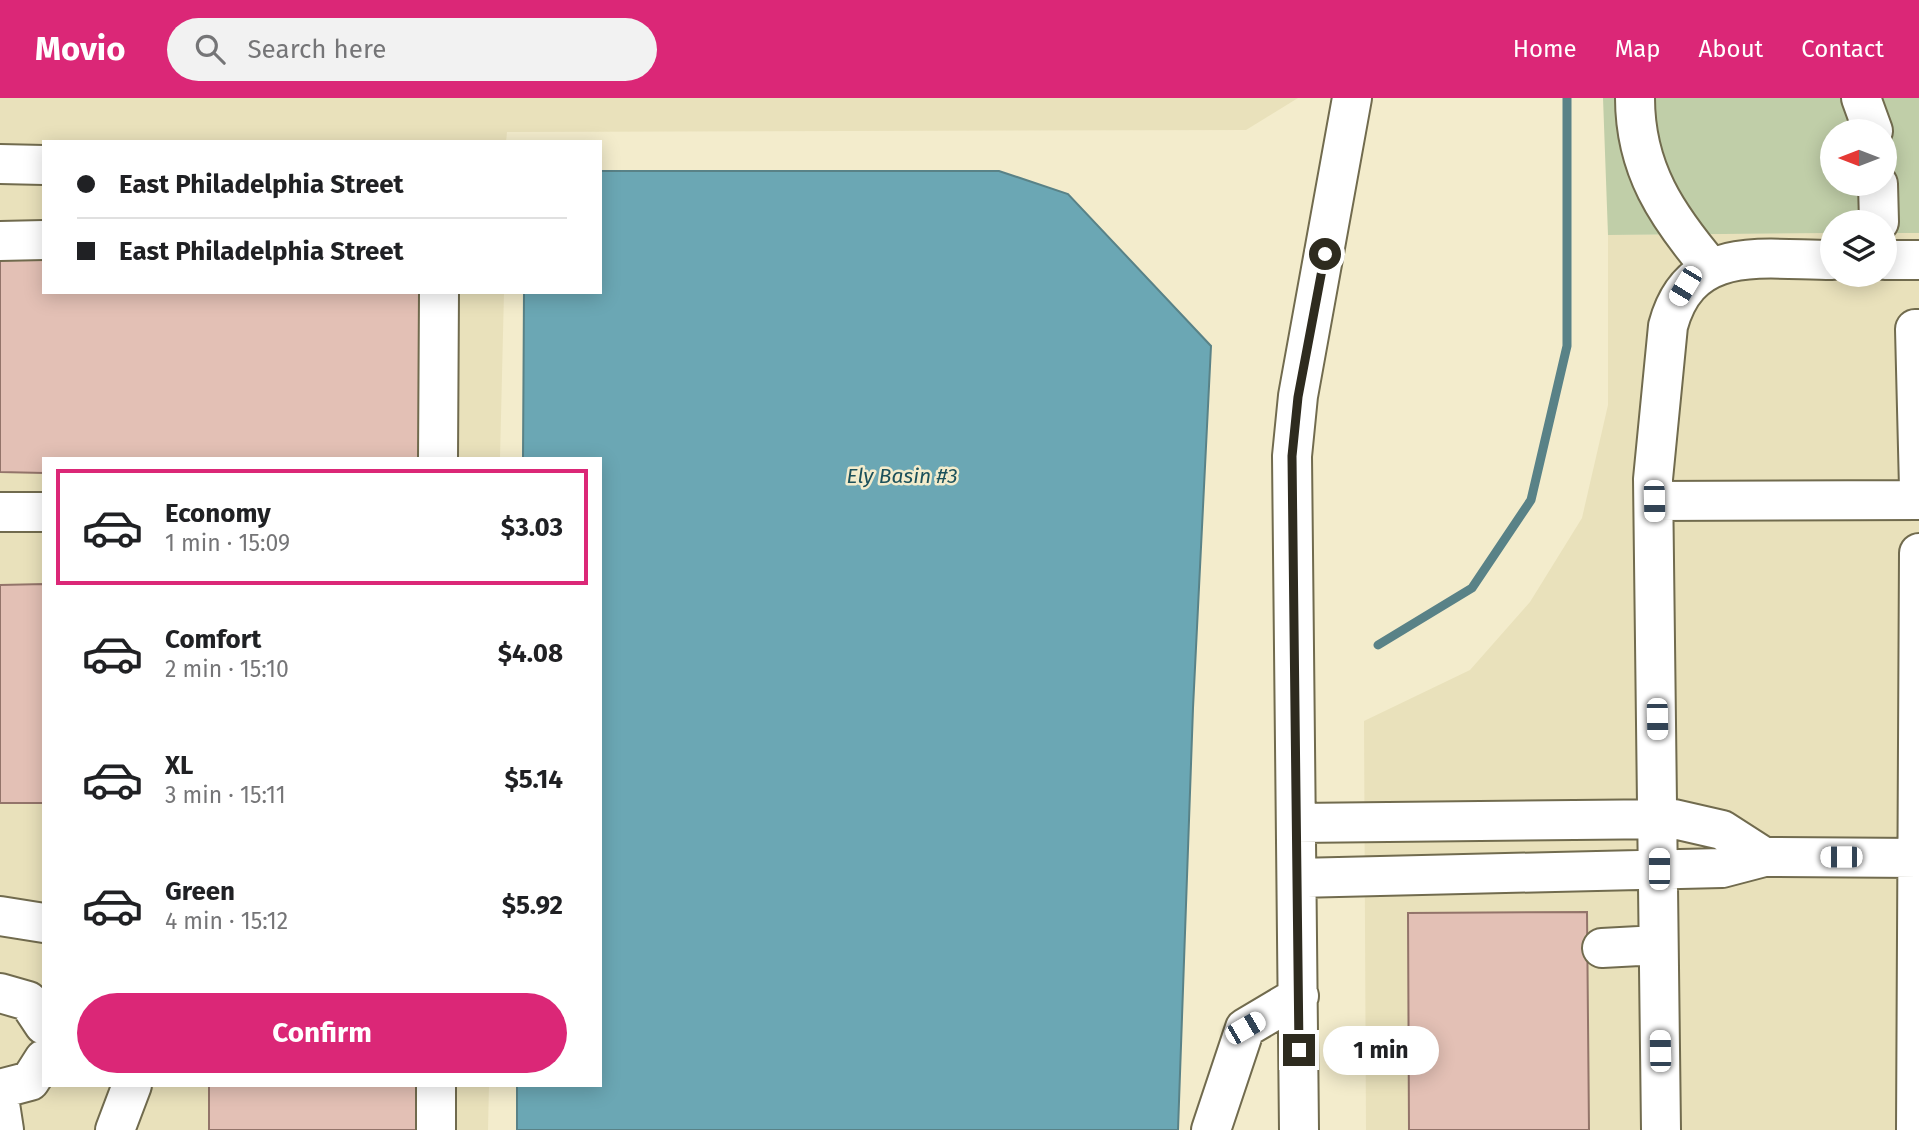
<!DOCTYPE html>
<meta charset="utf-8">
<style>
:root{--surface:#fff;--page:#f2f2f2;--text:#202124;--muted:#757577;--line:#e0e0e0;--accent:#db2777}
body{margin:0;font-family:"Fira Sans",sans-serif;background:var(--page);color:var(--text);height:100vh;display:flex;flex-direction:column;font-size:26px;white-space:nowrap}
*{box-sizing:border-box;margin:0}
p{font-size:23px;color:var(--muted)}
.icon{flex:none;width:38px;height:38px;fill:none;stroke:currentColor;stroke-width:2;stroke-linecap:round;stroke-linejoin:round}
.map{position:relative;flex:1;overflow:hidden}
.sheet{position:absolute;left:42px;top:359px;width:560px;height:630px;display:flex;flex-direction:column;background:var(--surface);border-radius:0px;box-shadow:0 4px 18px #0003}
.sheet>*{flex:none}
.banner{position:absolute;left:42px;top:42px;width:560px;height:154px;border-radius:0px;box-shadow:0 4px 18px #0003;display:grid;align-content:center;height:154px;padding:0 35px;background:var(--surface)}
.needle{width:46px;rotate:270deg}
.controls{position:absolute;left:1820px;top:21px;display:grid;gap:14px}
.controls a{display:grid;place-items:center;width:77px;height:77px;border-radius:50%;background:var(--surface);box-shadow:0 4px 18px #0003;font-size:35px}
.end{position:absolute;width:32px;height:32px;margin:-16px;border:9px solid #2e2b1f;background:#fff;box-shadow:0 0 0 4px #fff}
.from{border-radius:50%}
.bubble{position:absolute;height:49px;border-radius:24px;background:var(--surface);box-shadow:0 4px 18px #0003;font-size:23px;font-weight:700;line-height:49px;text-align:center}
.car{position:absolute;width:21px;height:42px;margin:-21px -10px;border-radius:9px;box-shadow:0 0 5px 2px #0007;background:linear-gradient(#fff 24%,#345 0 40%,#fff 0 76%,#345 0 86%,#fff 0)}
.banner b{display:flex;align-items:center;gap:24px;height:66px;font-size:26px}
.banner b+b{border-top:2px solid var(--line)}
.banner i{width:18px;height:18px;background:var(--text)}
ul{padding:12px 0 0;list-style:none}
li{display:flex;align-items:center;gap:21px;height:116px;margin:0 14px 10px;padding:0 21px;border:4px solid transparent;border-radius:0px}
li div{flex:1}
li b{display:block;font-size:26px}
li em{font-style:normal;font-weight:700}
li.on{border-color:var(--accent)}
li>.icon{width:63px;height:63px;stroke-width:1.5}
.action{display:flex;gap:14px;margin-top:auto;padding:14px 35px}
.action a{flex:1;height:80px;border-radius:42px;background:var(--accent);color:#fff;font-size:28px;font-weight:700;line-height:80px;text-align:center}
header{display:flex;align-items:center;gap:42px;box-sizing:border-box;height:98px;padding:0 35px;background:var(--accent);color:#fff}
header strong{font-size:33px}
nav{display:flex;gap:38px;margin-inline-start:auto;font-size:24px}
.search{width:490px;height:63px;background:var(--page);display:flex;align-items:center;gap:18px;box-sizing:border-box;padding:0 24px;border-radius:38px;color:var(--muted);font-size:26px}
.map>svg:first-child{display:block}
.built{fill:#e9e1bb}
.green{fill:#c0cea8;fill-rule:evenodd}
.water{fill:#6ba7b4;stroke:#598287;stroke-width:2}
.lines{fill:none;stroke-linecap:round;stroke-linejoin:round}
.stream{stroke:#598287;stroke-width:9}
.building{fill:#e3c0b5;stroke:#93746a;stroke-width:2}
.minor-casing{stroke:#716b4e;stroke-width:42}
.minor{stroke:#fff;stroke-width:38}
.route{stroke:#2e2b1f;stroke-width:9}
.labels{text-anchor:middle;stroke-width:5;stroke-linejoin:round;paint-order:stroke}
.water-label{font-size:21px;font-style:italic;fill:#1c515b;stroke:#f3eccc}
</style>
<header>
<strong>Movio</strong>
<div class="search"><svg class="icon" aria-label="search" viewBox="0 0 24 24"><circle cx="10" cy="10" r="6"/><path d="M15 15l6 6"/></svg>Search here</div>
<nav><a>Home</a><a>Map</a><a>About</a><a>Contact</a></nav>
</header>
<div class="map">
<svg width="1919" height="1032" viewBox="0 0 1919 1032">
<rect width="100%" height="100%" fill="#f3eccc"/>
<!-- built -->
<path class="built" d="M0 0H1298L1246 32 507 34 506 44H44V194H504L500 360H44V987H489L488 1032H0Z
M1832 135V177H1885V135H1919V1032H1366L1364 623 1470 572 1530 504 1582 420 1608 307V137Z"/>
<!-- green -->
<path class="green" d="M1603 0H1919V135H1885V124H1832V135L1608 137ZM1832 33H1885V86H1832Z"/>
<!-- water -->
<path class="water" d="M600 73H999L1068 96 1211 248 1193 610 1178 1032H517V987H600V360H523L524 194H600Z"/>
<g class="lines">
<!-- stream -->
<path class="stream" d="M1378 547 1472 490 1531 402 1567 248V0"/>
</g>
<!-- building -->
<path class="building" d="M0 158H44V194H426L428 360H44V375L0 374Z
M44 486V705H0V487Z
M1587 814 1589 1032H1409L1408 815Z
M209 987H425V1032H209Z"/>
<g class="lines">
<defs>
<path id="minor" d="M1635 0C1635 71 1667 118 1711 170
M1861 0 1873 33
M0 66 44 67
M1878 86 1879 124
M0 143 44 142
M1885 162H1919
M1919 231H1915L1919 390
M438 360 439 194
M1654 403 1919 402
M0 414H44
M1296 725 1674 721 1722 732 1764 759
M1297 780 1722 770 1764 759 1918 760
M0 818 44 825
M1602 850 1658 847
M0 895 28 903 44 927
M0 991 30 983 44 961
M0 1006 4 1032
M115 1032 132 987
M436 1032V987
M1211 1032 1245 930 1299 898
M1299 1032 1292 358 1298 298 1352 0
M1661 1032 1653 381 1668 228C1690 145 1763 162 1832 162
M1916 1032 1919 455"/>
</defs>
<!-- minor casing -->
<use href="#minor" class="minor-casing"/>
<!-- minor -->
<use href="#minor" class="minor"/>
</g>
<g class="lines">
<!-- route -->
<path class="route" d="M1299 952 1292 358 1298 299 1325 156"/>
</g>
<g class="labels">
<!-- water labels -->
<g class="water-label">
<text x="902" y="385">Ely Basin #3</text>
</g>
</g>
</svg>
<div class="controls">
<a><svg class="needle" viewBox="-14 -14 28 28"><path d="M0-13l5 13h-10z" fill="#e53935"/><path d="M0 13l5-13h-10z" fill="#757577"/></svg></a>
<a><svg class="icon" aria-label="layers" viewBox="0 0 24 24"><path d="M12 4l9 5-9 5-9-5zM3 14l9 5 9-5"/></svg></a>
</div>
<i class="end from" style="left:1325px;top:156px"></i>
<i class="end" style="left:1299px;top:952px"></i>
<div class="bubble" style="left:1323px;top:928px;width:116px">1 min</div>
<i class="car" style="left:1685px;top:188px;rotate:211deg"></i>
<i class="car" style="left:1654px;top:403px;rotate:179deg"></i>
<i class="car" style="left:1657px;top:621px;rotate:179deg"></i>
<i class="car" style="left:1841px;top:759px;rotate:270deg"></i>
<i class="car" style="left:1659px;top:771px;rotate:0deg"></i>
<i class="car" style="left:1245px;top:930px;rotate:60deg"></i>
<i class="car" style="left:1660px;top:953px;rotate:359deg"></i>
<div class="banner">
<b><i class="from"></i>East Philadelphia Street</b>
<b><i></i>East Philadelphia Street</b>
</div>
<section class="sheet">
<ul>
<li class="on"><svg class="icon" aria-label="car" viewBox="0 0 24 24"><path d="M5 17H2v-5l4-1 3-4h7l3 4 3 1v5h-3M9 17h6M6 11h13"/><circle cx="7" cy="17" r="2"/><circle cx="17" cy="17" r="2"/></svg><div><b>Economy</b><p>1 min · 15:09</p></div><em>$3.03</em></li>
<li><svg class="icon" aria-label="car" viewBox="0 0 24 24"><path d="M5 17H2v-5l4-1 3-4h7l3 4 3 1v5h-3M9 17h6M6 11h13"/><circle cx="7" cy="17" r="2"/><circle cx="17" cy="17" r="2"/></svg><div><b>Comfort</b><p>2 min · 15:10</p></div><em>$4.08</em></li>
<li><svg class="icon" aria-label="car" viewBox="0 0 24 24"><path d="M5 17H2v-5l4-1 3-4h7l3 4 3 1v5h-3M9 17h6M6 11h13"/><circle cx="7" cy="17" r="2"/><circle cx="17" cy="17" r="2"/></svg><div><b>XL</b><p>3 min · 15:11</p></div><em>$5.14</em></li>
<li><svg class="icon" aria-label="car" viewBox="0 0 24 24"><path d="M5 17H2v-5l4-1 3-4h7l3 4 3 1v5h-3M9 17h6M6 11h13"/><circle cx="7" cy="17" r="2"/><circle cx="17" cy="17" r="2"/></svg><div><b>Green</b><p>4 min · 15:12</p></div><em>$5.92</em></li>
</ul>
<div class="action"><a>Confirm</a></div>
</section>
</div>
